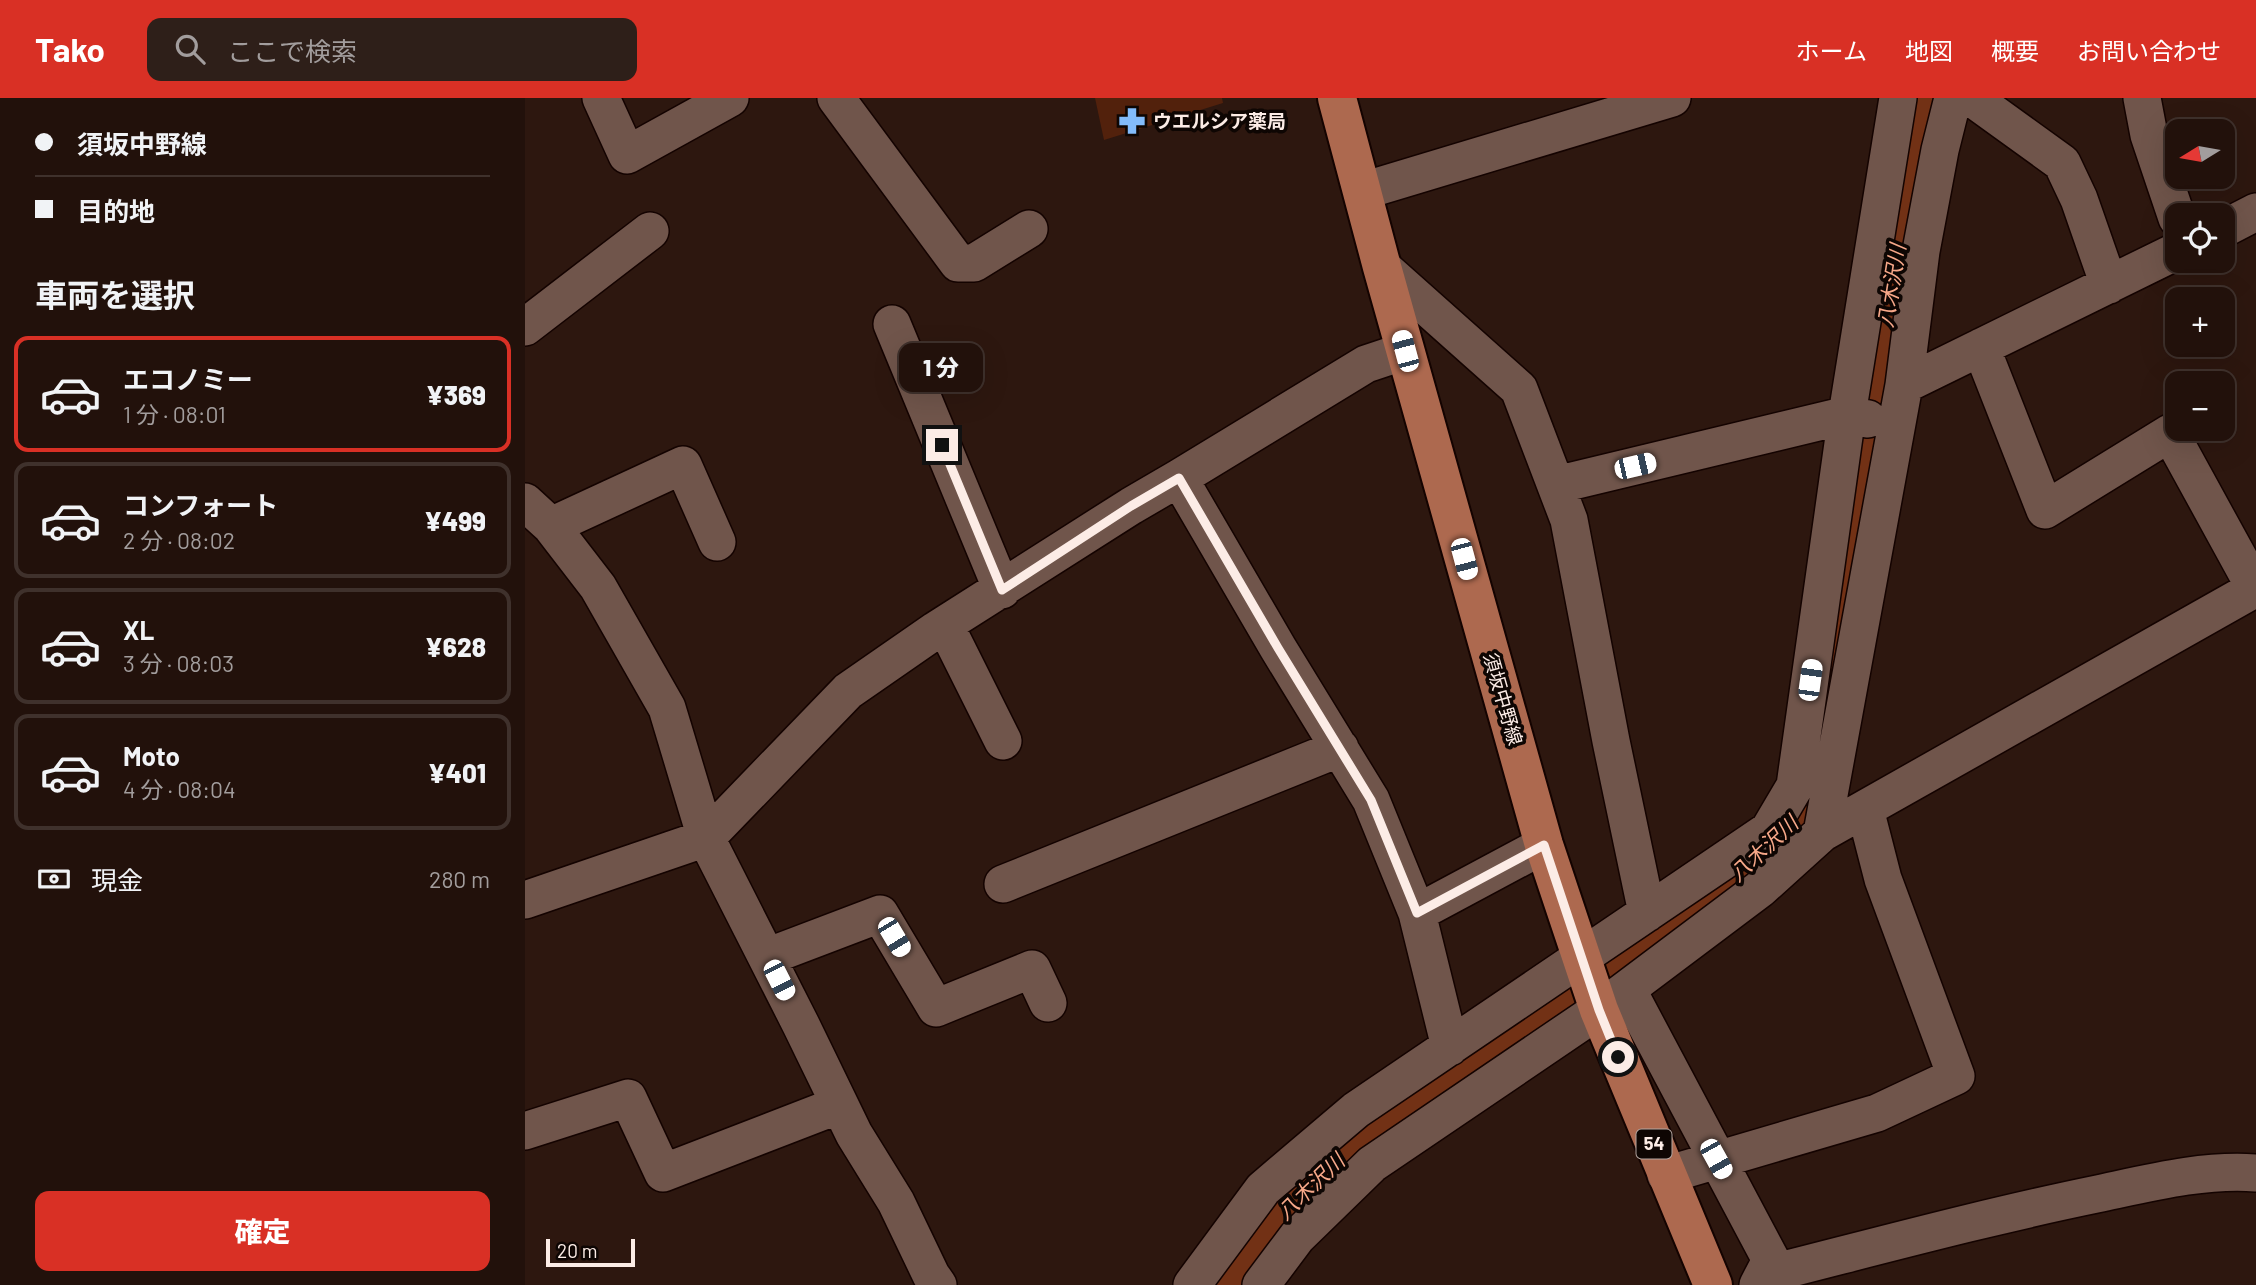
<!DOCTYPE html>
<html lang="ja">
<meta charset="utf-8">
<style>
:root{--surface:#22110b;--page:#2e1f19;--text:#f1f3f6;--muted:#a29d9d;--line:#3f312c;--accent:#d93025}
body{margin:0;font-family:Barlow,"Noto Sans JP",sans-serif;background:var(--page);color:var(--text);height:100vh;display:flex;flex-direction:column;font-size:26px;white-space:nowrap}
*{box-sizing:border-box;margin:0}
p{font-size:23px;color:var(--muted)}
.icon{flex:none;width:38px;height:38px;fill:none;stroke:currentColor;stroke-width:2;stroke-linecap:round;stroke-linejoin:round}
.map{position:relative;flex:1;overflow:hidden}
.sheet{display:flex;flex-direction:column;background:var(--surface);width:525px}
.sheet>*{flex:none}
.hud{display:grid;align-content:center;height:154px;padding:0 35px;background:var(--surface)}
.needle{width:46px;rotate:259deg}
.buttons{position:absolute;left:1640px;top:21px;display:grid;gap:14px}
.buttons a{display:grid;place-items:center;width:70px;height:70px;border-radius:14px;background:var(--surface);box-shadow:0 7px 28px #0002,0 0 0 2px var(--line);font-size:35px}
.scale{position:absolute;left:21px;bottom:18px;width:89px;box-sizing:border-box;padding-left:7px;border:4px solid #fcece6;border-top:0;font-size:19px;line-height:24px;white-space:nowrap;color:#fcece6;-webkit-text-stroke:5px #0e0603;paint-order:stroke}
.end{position:absolute;width:32px;height:32px;margin:-16px;border:9px solid #fcece6;background:#111;box-shadow:0 0 0 4px #111}
.from{border-radius:50%}
.bubble{position:absolute;height:49px;border-radius:14px;background:var(--surface);box-shadow:0 7px 28px #0002,0 0 0 2px var(--line);font-size:23px;font-weight:800;line-height:49px;text-align:center}
.car{position:absolute;width:21px;height:42px;margin:-21px -10px;border-radius:9px;box-shadow:0 0 5px 2px #0007;background:linear-gradient(#fff 24%,#345 0 40%,#fff 0 76%,#345 0 86%,#fff 0)}
.hud b{display:flex;align-items:center;gap:24px;height:66px;font-size:26px}
.hud b+b{border-top:2px solid var(--line)}
.hud i{width:18px;height:18px;background:var(--text)}
ul{padding:0;list-style:none}
li{display:flex;align-items:center;gap:21px;height:116px;margin:0 14px 10px;padding:0 21px;border:4px solid var(--line);border-radius:14px}
li div{flex:1}
li b{display:block;font-size:26px}
li em{font-style:normal;font-weight:800}
li.active{border-color:var(--accent)}
li>.icon{width:63px;height:63px;stroke-width:1.5}
h2{padding:0 35px;font-size:32px;line-height:84px}
.pay{display:flex;align-items:center;gap:18px;height:77px;padding:0 35px;font-size:26px}
.pay p{margin-inline-start:auto}
.button{display:flex;gap:14px;margin-top:auto;padding:14px 35px}
.button a{flex:1;height:80px;border-radius:14px;background:var(--accent);color:#fff;font-size:28px;font-weight:800;line-height:80px;text-align:center}
header{display:flex;align-items:center;gap:42px;box-sizing:border-box;height:98px;padding:0 35px;background:var(--accent);color:#fff}
header strong{font-size:33px}
nav{display:flex;gap:38px;margin-inline-start:auto;font-size:24px}
.search{width:490px;height:63px;background:var(--page);display:flex;align-items:center;gap:18px;box-sizing:border-box;padding:0 24px;border-radius:14px;color:var(--muted);font-size:26px}
main{display:flex;flex:1;min-height:0}
.map>svg:first-child{display:block}
.lines{fill:none;stroke-linecap:round;stroke-linejoin:round}
.river{stroke:#723115;stroke-width:54}
.building{fill:#52210c}
.minor-casing{stroke:#140300;stroke-width:40}
.major-casing{stroke:#140300;stroke-width:42}
.minor{stroke:#70554b;stroke-width:37}
.major{stroke:#ad694f;stroke-width:38}
.route{stroke:#fcece6;stroke-width:9}
.labels{text-anchor:middle;stroke-width:7;stroke-linejoin:round;paint-order:stroke}
.shield{fill:#0e0603;stroke:#b5a7a2;stroke-width:2}
.shield-label{font-size:18px;font-weight:bold;fill:#fcece6}
.poi-label{font-size:19px;font-weight:bold;fill:#fcece6;stroke:#0e0603;text-anchor:start}
.street-label{font-size:19px;fill:#fcece6;stroke:#0e0603}
.water-label{font-size:21px;font-style:italic;fill:#f7a889;stroke:#0e0603}
</style>
<header>
<strong>Tako</strong>
<div class="search"><svg class="icon" aria-label="search" viewBox="0 0 24 24"><circle cx="10" cy="10" r="6"/><path d="M15 15l6 6"/></svg>ここで検索</div>
<nav><a>ホーム</a><a>地図</a><a>概要</a><a>お問い合わせ</a></nav>
</header>
<main>
<section class="sheet">
<div class="hud">
<b><i class="from"></i>須坂中野線</b>
<b><i></i>目的地</b>
</div>
<h2>車両を選択</h2>
<ul>
<li class="active"><svg class="icon" aria-label="car" viewBox="0 0 24 24"><path d="M5 17H2v-5l4-1 3-4h7l3 4 3 1v5h-3M9 17h6M6 11h13"/><circle cx="7" cy="17" r="2"/><circle cx="17" cy="17" r="2"/></svg><div><b>エコノミー</b><p>1 分 · 08:01</p></div><em>¥369</em></li>
<li><svg class="icon" aria-label="car" viewBox="0 0 24 24"><path d="M5 17H2v-5l4-1 3-4h7l3 4 3 1v5h-3M9 17h6M6 11h13"/><circle cx="7" cy="17" r="2"/><circle cx="17" cy="17" r="2"/></svg><div><b>コンフォート</b><p>2 分 · 08:02</p></div><em>¥499</em></li>
<li><svg class="icon" aria-label="car" viewBox="0 0 24 24"><path d="M5 17H2v-5l4-1 3-4h7l3 4 3 1v5h-3M9 17h6M6 11h13"/><circle cx="7" cy="17" r="2"/><circle cx="17" cy="17" r="2"/></svg><div><b>XL</b><p>3 分 · 08:03</p></div><em>¥628</em></li>
<li><svg class="icon" aria-label="car" viewBox="0 0 24 24"><path d="M5 17H2v-5l4-1 3-4h7l3 4 3 1v5h-3M9 17h6M6 11h13"/><circle cx="7" cy="17" r="2"/><circle cx="17" cy="17" r="2"/></svg><div><b>Moto</b><p>4 分 · 08:04</p></div><em>¥401</em></li>
</ul>
<div class="pay"><svg class="icon" aria-label="cash" viewBox="0 0 24 24"><path d="M3 7h18v10H3z"/><circle cx="12" cy="12" r="2"/></svg>現金<p>280 m</p></div>
<div class="button"><a>確定</a></div>
</section>
<div class="map">
<svg width="1731" height="1187" viewBox="0 0 1731 1187">
<rect width="100%" height="100%" fill="#2d170f"/>
<g class="lines">
<!-- river -->
<path class="river" d="M704 1187 741 1134 789 1080 861 1024 1226 769 1277 716 1330 452 1368 175 1402 0"/>
</g>
<!-- building -->
<path class="building" d="M570 0H697L698 5 579 42Z"/>
<g class="lines">
<defs>
<path id="minor" d="M76 0 102 57 205 0
M311 0 433 165H449L504 131
M1447 0 1537 65 1554 101 1584 187
M1617 0 1624 37 1652 120
M838 93 1147 0
M1698 131 1731 114
M857 169 994 291 1044 422 1086 643 1122 815
M367 226 477 492
M0 229 125 133
M1456 249 1520 412 1645 335 1730 490
M1379 287 1652 153
M654 380 753 550 846 702 892 815
M1031 387 1322 317 1343 321
M0 404 26 428 73 489 142 610 181 740 276 927 329 1036 371 1104 406 1177 413 1187
M26 428 158 367 192 444
M420 527 478 643
M1297 735 1379 287 1396 153 1415 52 1428 0
M478 786 815 650
M0 802 181 740 323 593 411 532 606 408 654 380 841 266 880 253
M242 859 355 816 411 910 507 871 523 905
M1102 891 1246 1162 1233 1187
M925 949 892 815 1019 747
M0 1033 103 1000 138 1075 314 1007
M1141 1077 1352 1015 1431 978 1358 781 1340 711
M1239 1177C1350 1149 1460 1119 1572 1096 1624 1085 1678 1071 1731 1075
M667 1187 738 1091 831 1012 1244 732 1270 688 1322 317 1373 0
M736 1187 772 1139 847 1066 1074 912 1235 791 1297 735 1731 490"/>
<path id="major" d="M812 0 857 169 1019 747 1074 912 1188 1187"/>
</defs>
<!-- minor casing -->
<use href="#minor" class="minor-casing"/>
<!-- major casing -->
<use href="#major" class="major-casing"/>
<!-- minor -->
<use href="#minor" class="minor"/>
<!-- major -->
<use href="#major" class="major"/>
</g>
<g class="lines">
<!-- route -->
<path class="route" d="M417 347 477 492 606 408 654 380 753 550 846 702 892 815 1019 747 1074 912 1093 959"/>
</g>
<!-- icons -->
<defs>
<symbol id="pharmacy-bare" viewBox="-9 -9 18 18"><path d="M-2-6h4v4h4v4h-4v4h-4v-4h-4v-4h4Z" fill="#83bcfb" stroke="#0e0603" stroke-width="2.5" paint-order="stroke"/></symbol>
</defs>
<g fill-rule="evenodd">
<use href="#pharmacy-bare" x="588" y="4" width="38" height="38"/>
</g>
<g class="labels">
<!-- shield labels -->
<rect class="shield" x="1111.5" y="1031.5" width="35" height="29" rx="5"/>
<g class="shield-label">
<text x="1129" y="1052">54</text>
</g>
<!-- poi labels -->
<g class="poi-label">
<text x="628" y="30">ウエルシア薬局</text>
</g>
<!-- street labels -->
<g class="street-label">
<text transform="translate(978 601) rotate(74)" y="7">須坂中野線</text>
</g>
<!-- water labels -->
<g class="water-label">
<text transform="translate(1367 188) rotate(-81)" y="7">八木沢川</text>
<text transform="translate(1239 751) rotate(-43)" y="7">八木沢川</text>
<text transform="translate(786 1089) rotate(-44)" y="7">八木沢川</text>
</g>
</g>
</svg>
<div class="buttons">
<a><svg class="needle" viewBox="-14 -14 28 28"><path d="M0-13l5 13h-10z" fill="#e53935"/><path d="M0 13l5-13h-10z" fill="#a29d9d"/></svg></a>
<a><svg class="icon" aria-label="locate" viewBox="0 0 24 24"><circle cx="12" cy="12" r="6"/><path d="M12 2v4M12 18v4M2 12h4M18 12h4"/></svg></a>
<a>+</a>
<a>−</a>
</div>
<div class="scale">20 m</div>
<i class="end from" style="left:1093px;top:959px"></i>
<i class="end" style="left:417px;top:347px"></i>
<div class="bubble" style="left:374px;top:245px;width:84px">1 分</div>
<i class="car" style="left:880px;top:253px;rotate:345deg"></i>
<i class="car" style="left:1110px;top:368px;rotate:77deg"></i>
<i class="car" style="left:939px;top:461px;rotate:165deg"></i>
<i class="car" style="left:1285px;top:582px;rotate:8deg"></i>
<i class="car" style="left:369px;top:839px;rotate:149deg"></i>
<i class="car" style="left:254px;top:882px;rotate:153deg"></i>
<i class="car" style="left:1191px;top:1061px;rotate:151deg"></i>
</div>
</main>
